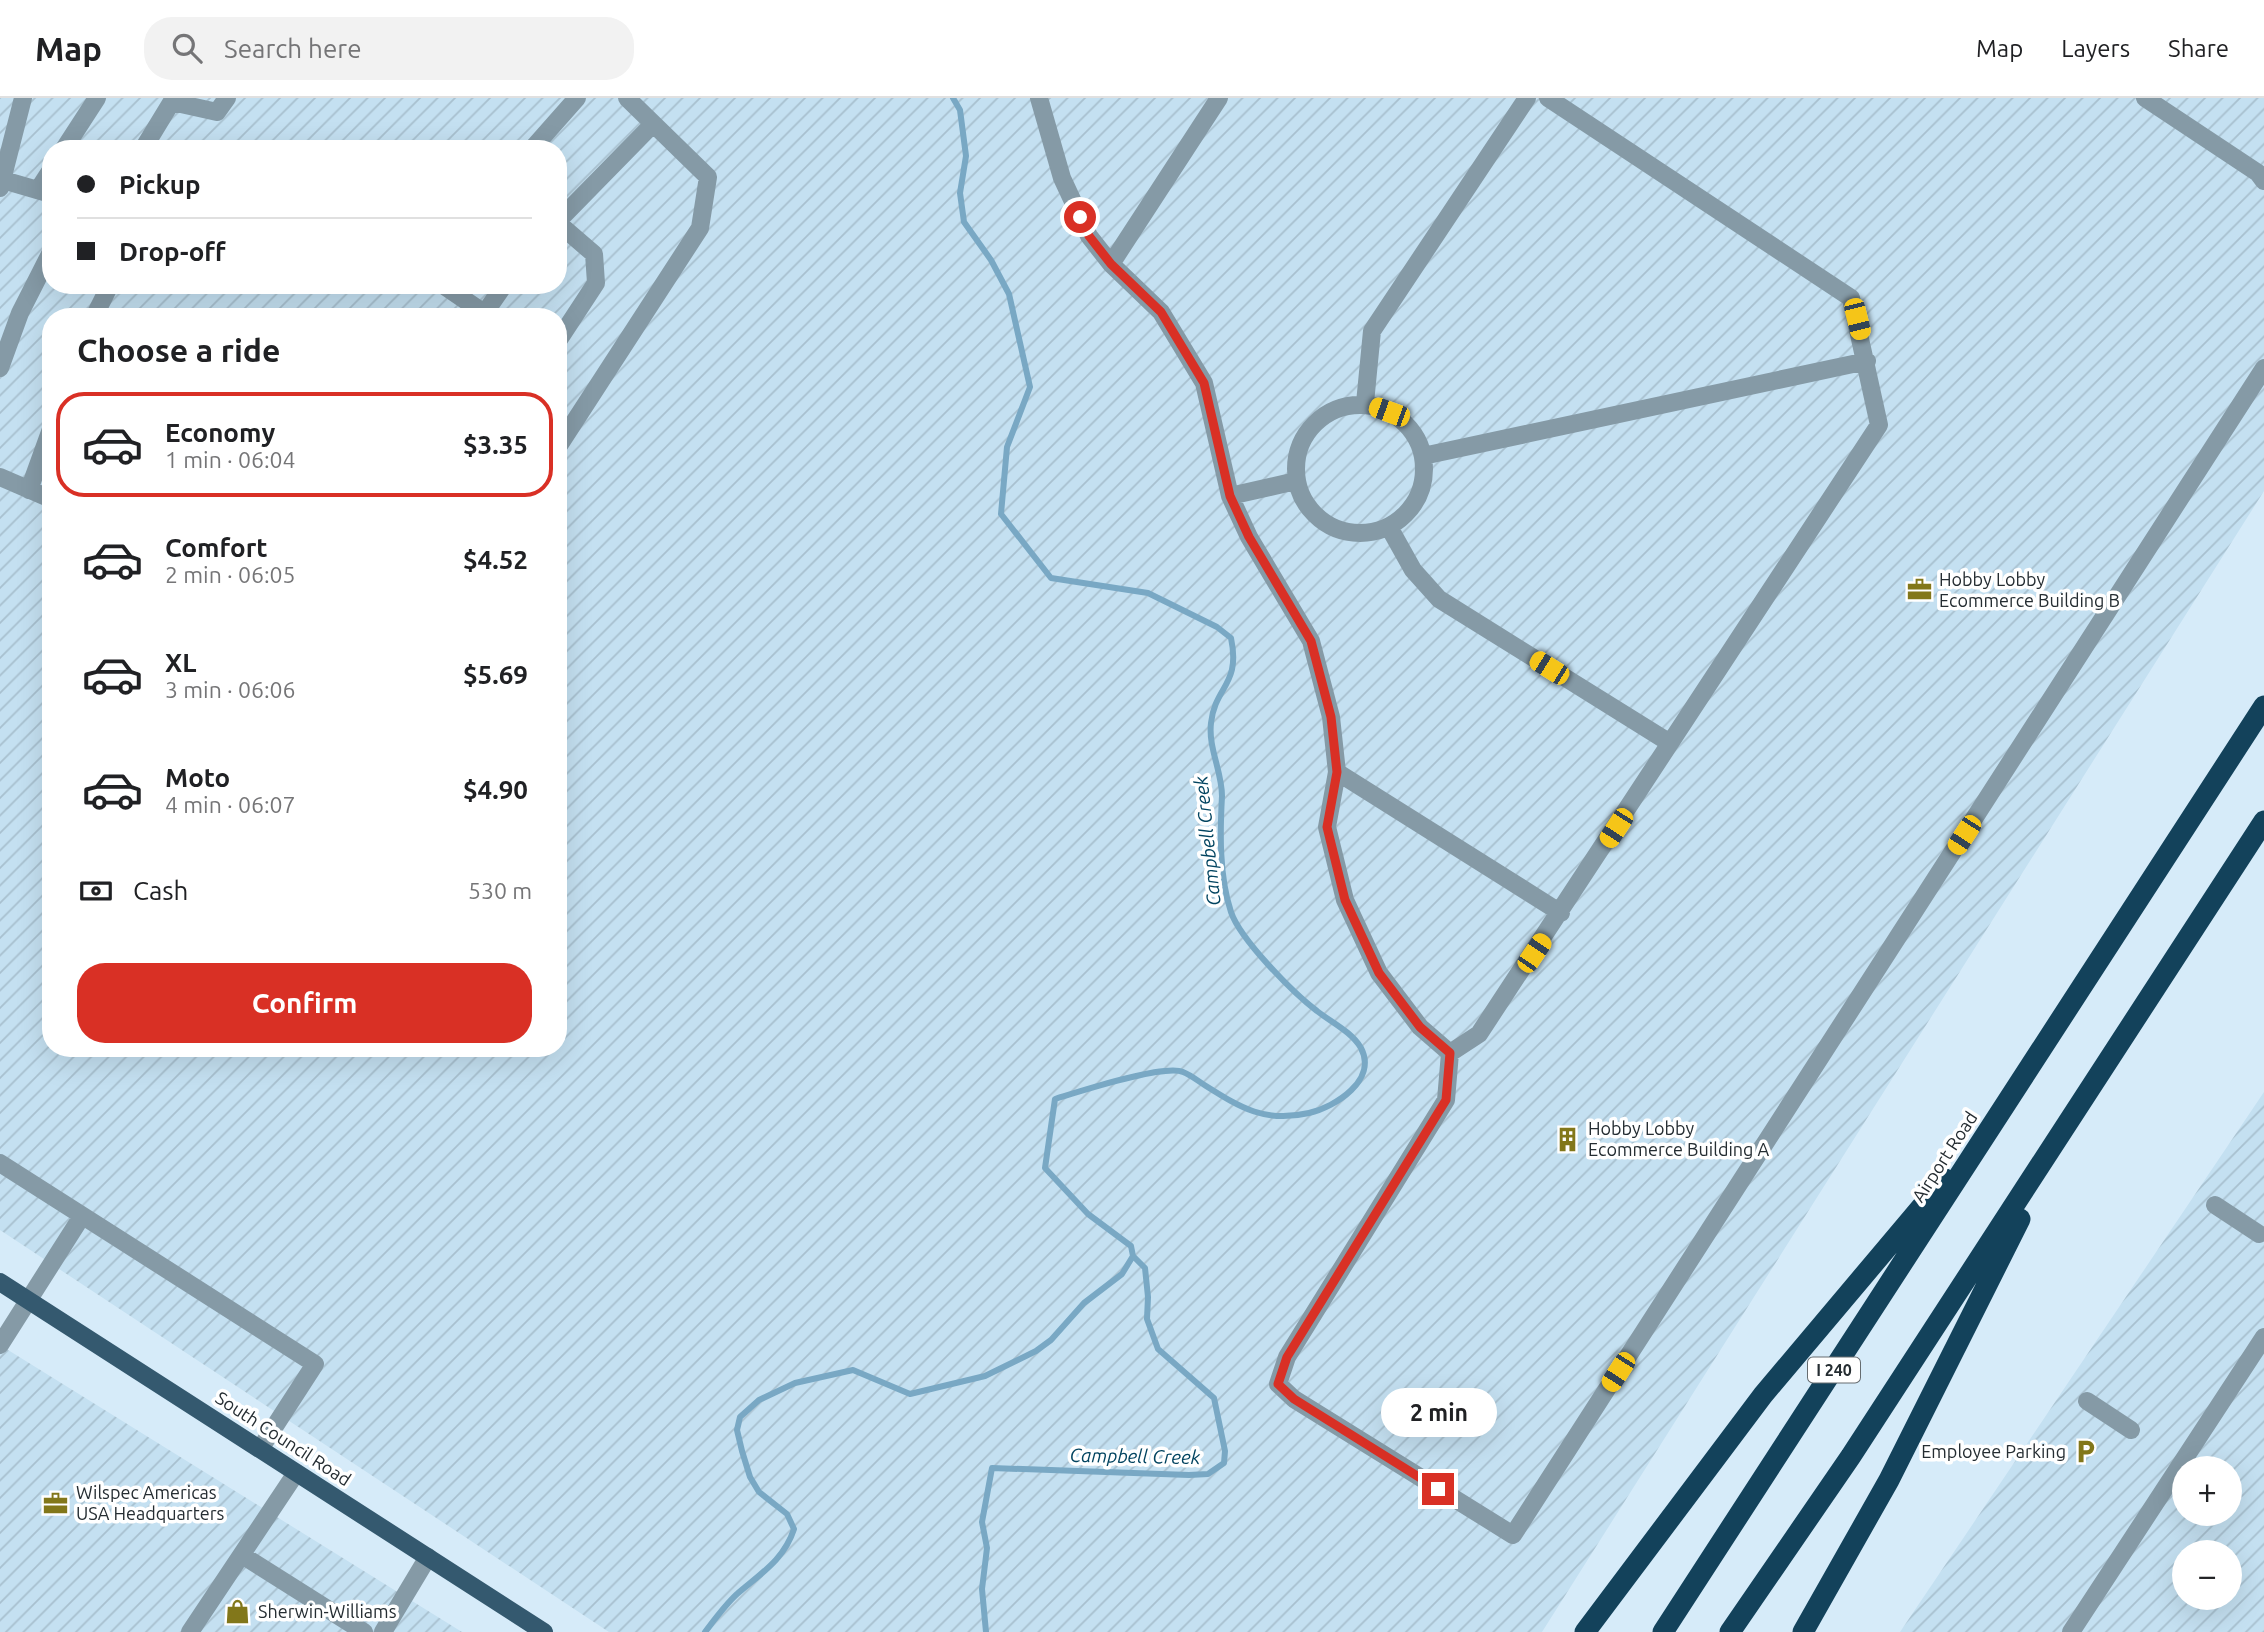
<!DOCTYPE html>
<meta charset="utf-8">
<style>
:root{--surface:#fff;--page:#f2f2f2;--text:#202124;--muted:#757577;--line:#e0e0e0;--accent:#d93025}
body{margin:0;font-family:Ubuntu,sans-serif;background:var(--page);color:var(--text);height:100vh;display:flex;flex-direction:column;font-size:26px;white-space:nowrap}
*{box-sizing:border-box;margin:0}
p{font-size:23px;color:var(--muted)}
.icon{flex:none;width:38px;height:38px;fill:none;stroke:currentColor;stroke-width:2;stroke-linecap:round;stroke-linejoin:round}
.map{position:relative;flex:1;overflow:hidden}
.drawer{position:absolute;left:42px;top:210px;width:525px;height:749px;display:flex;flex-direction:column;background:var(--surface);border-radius:28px;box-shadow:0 7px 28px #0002}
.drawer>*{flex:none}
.hud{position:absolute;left:42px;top:42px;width:525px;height:154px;border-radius:28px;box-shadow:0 7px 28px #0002;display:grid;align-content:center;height:154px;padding:0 35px;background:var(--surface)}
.buttons{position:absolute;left:2172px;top:1358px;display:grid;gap:14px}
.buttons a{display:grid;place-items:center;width:70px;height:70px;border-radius:50%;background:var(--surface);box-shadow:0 7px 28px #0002;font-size:35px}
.end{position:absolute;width:32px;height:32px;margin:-16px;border:9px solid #d93025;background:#fff;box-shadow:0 0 0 4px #fff}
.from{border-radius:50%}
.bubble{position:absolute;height:49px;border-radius:24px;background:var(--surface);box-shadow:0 7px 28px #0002;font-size:23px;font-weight:700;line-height:49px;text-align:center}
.car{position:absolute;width:21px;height:42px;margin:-21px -10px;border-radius:9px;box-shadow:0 0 5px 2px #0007;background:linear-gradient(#f5c518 24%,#345 0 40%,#f5c518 0 76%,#345 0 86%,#f5c518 0)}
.hud b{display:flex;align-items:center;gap:24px;height:66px;font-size:26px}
.hud b+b{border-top:2px solid var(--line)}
.hud i{width:18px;height:18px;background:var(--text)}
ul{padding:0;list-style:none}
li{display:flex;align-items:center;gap:21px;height:105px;margin:0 14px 10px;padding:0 21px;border:4px solid transparent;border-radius:28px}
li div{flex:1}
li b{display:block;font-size:26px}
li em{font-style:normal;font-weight:700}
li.active{border-color:var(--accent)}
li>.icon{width:63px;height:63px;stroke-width:1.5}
h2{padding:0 35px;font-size:32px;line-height:84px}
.pay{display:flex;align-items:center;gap:18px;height:77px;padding:0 35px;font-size:26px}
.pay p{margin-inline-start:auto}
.action{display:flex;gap:14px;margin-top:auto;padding:14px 35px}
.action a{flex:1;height:80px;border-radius:28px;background:var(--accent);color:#fff;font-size:28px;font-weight:700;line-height:80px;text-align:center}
header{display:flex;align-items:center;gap:42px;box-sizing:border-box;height:98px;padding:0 35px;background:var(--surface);border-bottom:2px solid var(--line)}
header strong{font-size:33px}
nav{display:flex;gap:38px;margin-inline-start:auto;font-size:24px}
.search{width:490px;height:63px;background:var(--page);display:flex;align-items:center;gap:18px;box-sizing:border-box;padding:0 24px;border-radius:28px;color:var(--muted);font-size:26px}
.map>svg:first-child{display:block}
.industrial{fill:url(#industrial-furrows);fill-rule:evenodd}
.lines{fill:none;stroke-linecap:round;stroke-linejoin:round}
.stream{stroke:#79a8c4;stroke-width:6}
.minor{stroke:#859aa6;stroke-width:18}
.major{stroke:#34596f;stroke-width:18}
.highway{stroke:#13425b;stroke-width:21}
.route{stroke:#d93025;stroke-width:9}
.labels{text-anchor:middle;stroke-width:7;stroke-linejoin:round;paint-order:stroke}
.shield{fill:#fff;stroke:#666c70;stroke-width:2}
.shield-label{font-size:16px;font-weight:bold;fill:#252d32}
.poi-label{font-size:18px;fill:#252d32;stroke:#fff;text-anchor:start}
.street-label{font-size:18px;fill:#252d32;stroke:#fff}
.water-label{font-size:19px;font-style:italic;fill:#024460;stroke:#fff}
</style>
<header>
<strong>Map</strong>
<div class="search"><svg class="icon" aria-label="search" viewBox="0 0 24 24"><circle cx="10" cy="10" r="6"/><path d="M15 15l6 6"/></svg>Search here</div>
<nav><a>Map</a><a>Layers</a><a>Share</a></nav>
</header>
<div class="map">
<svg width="2264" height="1534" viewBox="0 0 2264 1534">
<defs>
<pattern id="industrial-furrows" width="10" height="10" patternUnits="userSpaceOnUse" patternTransform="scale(1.75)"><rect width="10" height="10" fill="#c4e0f1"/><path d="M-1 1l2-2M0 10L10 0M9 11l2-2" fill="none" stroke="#a8c0cf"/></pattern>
</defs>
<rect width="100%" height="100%" fill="#d6ebf9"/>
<!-- industrial -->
<path class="industrial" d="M0 0H2264V393L1542 1534H609L0 1132ZM51 51H558V187H51ZM51 219H558V950H51Z
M2264 994V1534H1900ZM2184 1370H2230V1416H2184ZM2184 1454H2230V1500H2184Z
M0 1247 462 1534H0Z"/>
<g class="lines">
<!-- stream -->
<path class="stream" d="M953 0 960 12 966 58 960 95 964 124 991 162 1009 196 1030 289 1007 349 1001 416 1051 480 1148 495 1217 529 1231 540C1241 587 1215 588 1211 625 1208 649 1222 674 1222 698 1220 734 1219 778 1231 814 1240 841 1293 895 1317 913 1331 924 1352 934 1361 950 1378 982 1335 1009 1309 1015 1265 1025 1241 1010 1206 988 1198 983 1191 977 1183 974 1163 966 1078 994 1055 1001L1045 1070 1088 1116 1131 1148 1133 1158 1145 1170 1148 1199 1147 1221 1158 1251 1214 1300 1225 1353 1224 1365 1208 1376 1189 1377 992 1370 982 1424 987 1450 982 1491 986 1534
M705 1534C715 1521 725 1507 737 1496 760 1476 784 1462 794 1431L787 1416 759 1394 750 1379 742 1353 737 1332 740 1319 759 1302 795 1285 853 1272 910 1296 985 1278 1036 1253 1051 1242 1084 1205 1122 1176 1133 1158"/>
<!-- minor -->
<path class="minor" d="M1039 0 1062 80 1089 138 1111 166 1161 214 1204 285 1230 398 1249 439 1311 543 1331 619 1337 674 1327 729 1345 802 1379 875 1420 929 1450 955 1446 1002 1287 1259 1278 1286 1294 1301 1513 1437 2264 270
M2145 0 2258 75 2264 83
M172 4 217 14 227 0
M64 51 97 0
M143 51 174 0
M532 51 577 0
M3 82 51 96
M0 90 23 0
M38 92 51 72
M558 123 653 26
M558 125 594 156 596 185 558 243
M1111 166 1219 0
M443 187 484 215
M94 219 110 187
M482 219 504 187
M0 270 20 215 51 154
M1365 305 1372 233 1527 0
M1296 371a64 64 0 1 1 128 0a64 64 0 1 1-128 0Z
M558 349 700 130 708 79 627 0
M1423 358 1867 263
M0 379 51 401
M29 392 51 331
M1230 398 1296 383
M1389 429 1413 472 1439 501 1670 645
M1337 674 1561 815
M1450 955 1479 936 1879 327 1851 200 1548 0
M0 1065 315 1266 260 1351
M2215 1107 2259 1136
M0 1247 82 1118
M2087 1303 2131 1332
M242 1457 364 1534
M190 1534 296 1375
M383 1534 428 1459
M2071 1534 2264 1239"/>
<!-- major -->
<path class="major" d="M0 1184 544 1534"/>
<!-- highway -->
<path class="highway" d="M1585 1534 1763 1297 1945 1081
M1663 1534 2264 608
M1730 1534 1851 1358 2264 723
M1803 1534 1889 1382 2020 1121"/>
</g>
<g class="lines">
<!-- route -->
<path class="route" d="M1080 119 1089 138 1111 166 1161 214 1204 285 1230 398 1249 439 1311 543 1331 619 1337 674 1327 729 1345 802 1379 875 1420 929 1450 955 1446 1002 1287 1259 1278 1286 1294 1301 1438 1391"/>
</g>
<!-- icons -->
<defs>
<symbol id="office-bare" viewBox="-9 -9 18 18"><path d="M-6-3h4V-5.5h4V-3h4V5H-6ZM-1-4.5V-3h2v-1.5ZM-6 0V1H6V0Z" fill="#82771a" stroke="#fff" stroke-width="2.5" paint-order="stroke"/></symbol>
<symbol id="building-bare" viewBox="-9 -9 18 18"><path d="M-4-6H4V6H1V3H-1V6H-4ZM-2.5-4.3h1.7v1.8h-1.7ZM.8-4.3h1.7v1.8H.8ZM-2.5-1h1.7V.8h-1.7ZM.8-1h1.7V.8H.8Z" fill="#82771a" stroke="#fff" stroke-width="2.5" paint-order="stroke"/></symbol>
<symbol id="parking-bare" viewBox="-9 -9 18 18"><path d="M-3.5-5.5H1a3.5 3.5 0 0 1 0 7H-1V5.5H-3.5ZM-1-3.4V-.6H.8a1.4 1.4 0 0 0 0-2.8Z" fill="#82771a" stroke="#fff" stroke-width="2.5" paint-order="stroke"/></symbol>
<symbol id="shop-bare" viewBox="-9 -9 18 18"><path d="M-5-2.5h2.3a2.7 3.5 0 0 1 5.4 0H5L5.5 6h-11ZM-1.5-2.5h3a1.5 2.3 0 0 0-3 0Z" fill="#82771a" stroke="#fff" stroke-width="2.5" paint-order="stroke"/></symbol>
</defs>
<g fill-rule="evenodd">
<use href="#office-bare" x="1902" y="474" width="35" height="35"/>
<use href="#building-bare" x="1550" y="1024" width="35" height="35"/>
<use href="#parking-bare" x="2068" y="1336" width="35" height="35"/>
<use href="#office-bare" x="38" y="1388" width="35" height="35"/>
<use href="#shop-bare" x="220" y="1496" width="35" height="35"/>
</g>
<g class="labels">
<!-- shield labels -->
<rect class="shield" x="1808" y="1259.5" width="52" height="25" rx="5"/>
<g class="shield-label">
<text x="1834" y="1278">I 240</text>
</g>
<!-- poi labels -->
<g class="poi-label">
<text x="1939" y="488">Hobby Lobby<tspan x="1939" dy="21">Ecommerce Building B</tspan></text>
<text x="1588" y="1037">Hobby Lobby<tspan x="1588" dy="21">Ecommerce Building A</tspan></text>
<text x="2066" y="1360" text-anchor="end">Employee Parking</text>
<text x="76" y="1401">Wilspec Americas<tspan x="76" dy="21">USA Headquarters</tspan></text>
<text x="258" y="1520">Sherwin-Williams</text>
</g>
<!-- street labels -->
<g class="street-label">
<text transform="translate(1945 1059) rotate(-57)" y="6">Airport Road</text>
<text transform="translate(283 1341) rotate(33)" y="6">South Council Road</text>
</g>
<!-- water labels -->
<g class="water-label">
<text transform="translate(1207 743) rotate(-96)" y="7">Campbell Creek</text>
<text transform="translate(1135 1358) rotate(1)" y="7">Campbell Creek</text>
</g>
</g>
</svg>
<div class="buttons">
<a>+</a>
<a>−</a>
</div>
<i class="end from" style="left:1080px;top:119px"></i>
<i class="end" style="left:1438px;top:1391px"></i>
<div class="bubble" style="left:1381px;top:1290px;width:116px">2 min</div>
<i class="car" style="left:1857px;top:221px;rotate:166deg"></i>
<i class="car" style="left:1389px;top:314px;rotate:290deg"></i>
<i class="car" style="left:1549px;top:570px;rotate:302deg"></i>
<i class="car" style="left:1616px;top:730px;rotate:213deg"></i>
<i class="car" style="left:1964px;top:737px;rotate:213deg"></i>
<i class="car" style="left:1534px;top:855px;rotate:34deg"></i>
<i class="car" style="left:1618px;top:1274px;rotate:213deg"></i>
<div class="hud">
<b><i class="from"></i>Pickup</b>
<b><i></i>Drop-off</b>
</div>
<section class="drawer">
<h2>Choose a ride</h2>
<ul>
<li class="active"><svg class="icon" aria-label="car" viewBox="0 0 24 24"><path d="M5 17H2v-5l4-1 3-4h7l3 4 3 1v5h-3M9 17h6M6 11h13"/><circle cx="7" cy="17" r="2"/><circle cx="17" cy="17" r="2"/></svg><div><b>Economy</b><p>1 min · 06:04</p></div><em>$3.35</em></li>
<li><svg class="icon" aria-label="car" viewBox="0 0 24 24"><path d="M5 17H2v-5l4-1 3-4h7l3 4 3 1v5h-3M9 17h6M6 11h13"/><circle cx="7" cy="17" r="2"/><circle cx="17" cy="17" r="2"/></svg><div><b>Comfort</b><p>2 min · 06:05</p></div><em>$4.52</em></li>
<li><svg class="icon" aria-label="car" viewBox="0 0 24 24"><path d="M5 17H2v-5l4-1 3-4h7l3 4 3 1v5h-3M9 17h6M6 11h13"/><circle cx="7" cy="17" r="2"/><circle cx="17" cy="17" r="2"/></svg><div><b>XL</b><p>3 min · 06:06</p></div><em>$5.69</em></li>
<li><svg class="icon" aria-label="car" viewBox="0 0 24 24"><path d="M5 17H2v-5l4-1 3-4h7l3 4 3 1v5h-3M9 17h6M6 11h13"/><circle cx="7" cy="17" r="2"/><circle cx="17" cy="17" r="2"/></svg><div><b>Moto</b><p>4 min · 06:07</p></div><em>$4.90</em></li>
</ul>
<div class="pay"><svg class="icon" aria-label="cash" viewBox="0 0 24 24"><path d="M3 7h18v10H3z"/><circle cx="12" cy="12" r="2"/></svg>Cash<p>530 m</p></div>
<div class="action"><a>Confirm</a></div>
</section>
</div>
